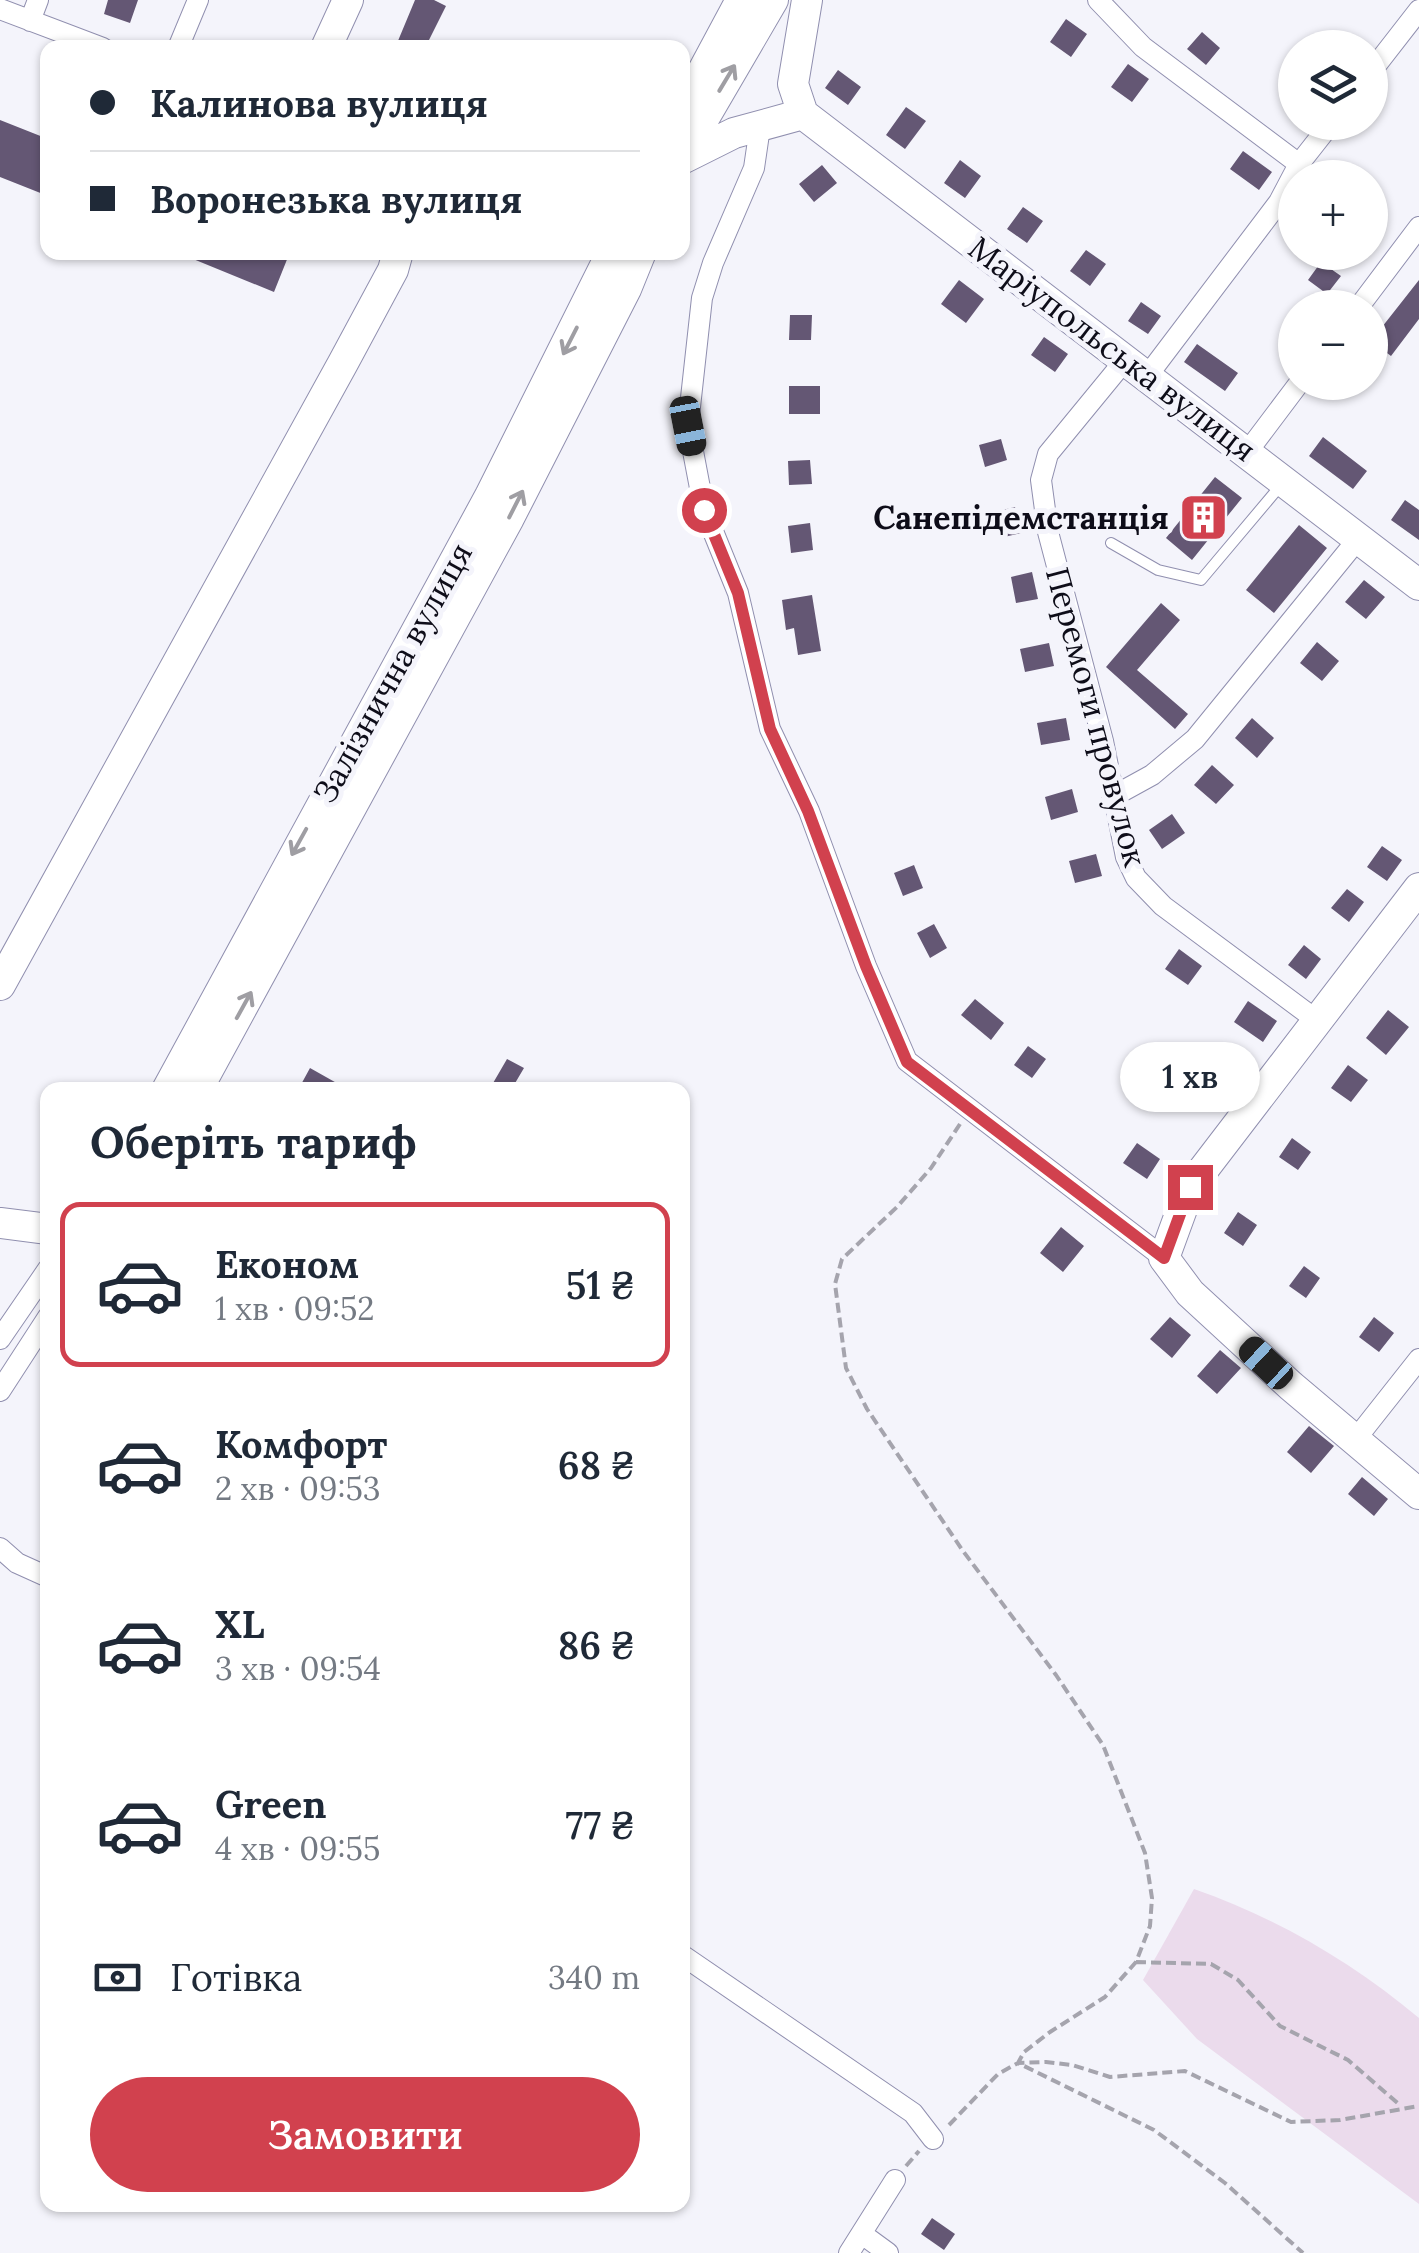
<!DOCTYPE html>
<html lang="uk">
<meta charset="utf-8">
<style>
:root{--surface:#fff;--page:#f6f6f7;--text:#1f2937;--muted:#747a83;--line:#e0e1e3;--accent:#d1414e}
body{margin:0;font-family:Lora,serif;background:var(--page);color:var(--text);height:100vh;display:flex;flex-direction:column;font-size:38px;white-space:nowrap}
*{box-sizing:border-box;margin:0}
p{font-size:32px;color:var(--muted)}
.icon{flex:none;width:55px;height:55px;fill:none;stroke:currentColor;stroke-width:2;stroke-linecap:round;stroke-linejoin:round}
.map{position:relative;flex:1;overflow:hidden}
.details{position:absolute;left:40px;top:1082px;width:650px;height:1130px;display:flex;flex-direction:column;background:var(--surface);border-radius:20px;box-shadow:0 2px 8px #0004}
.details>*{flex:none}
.hud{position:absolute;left:40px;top:40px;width:650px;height:220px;border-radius:20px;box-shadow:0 2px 8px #0004;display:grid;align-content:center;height:220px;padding:0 50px;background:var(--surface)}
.buttons{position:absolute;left:1278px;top:30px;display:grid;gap:20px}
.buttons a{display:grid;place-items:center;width:110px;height:110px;border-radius:50%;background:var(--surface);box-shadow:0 2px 8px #0004;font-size:50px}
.end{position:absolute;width:45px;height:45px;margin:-22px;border:12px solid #d1414e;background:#fff;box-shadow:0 0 0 5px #fff}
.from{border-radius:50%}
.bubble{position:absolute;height:70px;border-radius:35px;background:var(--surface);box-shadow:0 2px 8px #0004;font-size:32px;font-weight:600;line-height:70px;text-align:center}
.car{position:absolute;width:30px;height:60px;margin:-30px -15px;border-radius:12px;box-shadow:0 0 8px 2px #0007;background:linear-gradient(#222 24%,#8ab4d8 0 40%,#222 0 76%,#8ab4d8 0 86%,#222 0)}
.hud b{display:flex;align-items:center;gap:35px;height:95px;font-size:38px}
.hud b+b{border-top:2px solid var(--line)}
.hud i{width:25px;height:25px;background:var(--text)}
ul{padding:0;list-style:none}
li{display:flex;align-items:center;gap:30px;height:165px;margin:0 20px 15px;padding:0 30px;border:5px solid transparent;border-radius:20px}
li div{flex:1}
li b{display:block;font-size:38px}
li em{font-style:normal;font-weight:600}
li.selected{border-color:var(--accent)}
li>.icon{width:90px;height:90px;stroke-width:1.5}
h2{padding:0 50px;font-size:45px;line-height:120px}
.pay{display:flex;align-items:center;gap:25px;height:110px;padding:0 50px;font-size:38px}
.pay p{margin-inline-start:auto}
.cta{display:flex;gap:20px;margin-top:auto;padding:20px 50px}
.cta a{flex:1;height:115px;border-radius:60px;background:var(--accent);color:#fff;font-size:40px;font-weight:600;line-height:115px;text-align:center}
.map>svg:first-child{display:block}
.green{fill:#ebdbec}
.building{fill:#645774}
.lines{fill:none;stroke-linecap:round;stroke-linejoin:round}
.lane-casing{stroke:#908faf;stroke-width:12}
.street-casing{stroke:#908faf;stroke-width:22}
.secondary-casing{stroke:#908faf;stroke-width:32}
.path{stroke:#a5a4ad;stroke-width:4;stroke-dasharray:10 5;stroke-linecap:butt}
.lane{stroke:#fff;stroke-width:10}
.street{stroke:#fff;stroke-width:20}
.secondary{stroke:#fff;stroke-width:30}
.oneway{stroke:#9f9ea3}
.route{stroke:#d1414e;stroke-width:12}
.labels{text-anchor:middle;stroke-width:10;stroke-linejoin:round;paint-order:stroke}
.street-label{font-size:32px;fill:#0e0d19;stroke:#f4f4fb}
.poi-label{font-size:32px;font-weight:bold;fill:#0e0d19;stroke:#f4f4fb;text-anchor:end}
</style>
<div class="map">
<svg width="1419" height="2253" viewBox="0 0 1419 2253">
<rect width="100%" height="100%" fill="#f4f4fb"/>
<!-- green -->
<path class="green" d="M1194 1889C1277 1918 1352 1962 1419 2018V2204L1197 2039 1143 1980Z"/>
<!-- building -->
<path class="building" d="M108 0H138L130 23 104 14Z
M415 0H434L446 6 425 48H395Z
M1066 19 1087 34 1071 57 1050 42Z
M1202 32 1220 48 1206 65 1187 49Z
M1128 64 1149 79 1132 102 1111 87Z
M838 70 861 87 848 105 825 88Z
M906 107 926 121 905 149 886 135Z
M0 120 48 139V196L0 177Z
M1243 151 1272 172 1259 190 1230 169Z
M960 160 981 176 965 198 944 183Z
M822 165 837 183 814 202 799 184Z
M1023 207 1043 221 1027 243 1007 229Z
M1086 250 1106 264 1090 286 1070 271Z
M176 252H290L274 292Z
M1321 262 1341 276 1327 294 1308 280Z
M959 280 984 299 966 323 941 304Z
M1419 280V319L1391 356 1371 341Z
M1141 302 1161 316 1148 334 1128 321Z
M790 315H812L811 340H789Z
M1044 337 1068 354 1055 372 1031 355Z
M1197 344 1238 373 1225 391 1184 362Z
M789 386H820V414H789Z
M1323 437 1367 471 1353 489 1309 456Z
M1001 439 1007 460 985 467 979 445Z
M810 460 812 484 789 485 788 461Z
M1215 477 1242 498 1192 560 1166 538Z
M1405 500 1419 510V540L1391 520Z
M1015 507 1021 533 1000 538 994 512Z
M810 523 813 550 791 553 788 526Z
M1299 525 1327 548 1274 613 1246 590Z
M1032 572 1038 599 1016 603 1011 577Z
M1364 580 1385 597 1366 619 1345 602Z
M812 595 821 651 798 655 794 628 786 630 782 600Z
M1161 603 1180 620 1137 670 1188 714 1175 729 1106 667Z
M1317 642 1339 661 1322 681 1300 663Z
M1049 643 1054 666 1025 672 1020 649Z
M1066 718 1070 740 1041 745 1037 723Z
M1252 718 1274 738 1257 758 1235 738Z
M1212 765 1234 785 1216 804 1194 785Z
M1072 789 1078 812 1051 820 1045 797Z
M1172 814 1185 833 1162 849 1149 830Z
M1382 846 1402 860 1387 881 1367 867Z
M1096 854 1102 876 1075 883 1069 861Z
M914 865 923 888 903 896 894 873Z
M1347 889 1364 902 1349 922 1331 908Z
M934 924 947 948 930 958 917 933Z
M1304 945 1321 959 1306 979 1288 965Z
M1179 949 1202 966 1188 985 1165 969Z
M975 999 1004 1023 991 1040 961 1015Z
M1248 1001 1277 1021 1263 1042 1234 1022Z
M1388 1010 1409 1027 1386 1055 1366 1038Z
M1028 1046 1046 1059 1032 1078 1014 1065Z
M507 1059 524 1068 511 1090H489Z
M1348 1065 1368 1080 1351 1102 1331 1088Z
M310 1068 349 1090H298Z
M1292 1138 1311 1152 1298 1170 1279 1157Z
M1137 1143 1160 1159 1147 1179 1123 1163Z
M1238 1212 1257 1225 1243 1246 1224 1233Z
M1061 1227 1084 1246 1063 1272 1040 1253Z
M1304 1266 1320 1278 1306 1298 1289 1286Z
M1170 1317 1191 1335 1172 1358 1150 1339Z
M1374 1317 1394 1333 1379 1352 1359 1337Z
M1220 1350 1241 1368 1217 1394 1197 1376Z
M1309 1426 1334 1446 1311 1473 1287 1452Z
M1362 1477 1388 1499 1374 1516 1348 1494Z
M932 2218 955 2234 944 2250 921 2234Z"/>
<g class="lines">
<defs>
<path id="lane" d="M1111 543 1158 570 1201 580 1281 485"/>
<path id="street" d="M1098 0 1143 47 1299 164
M0 9 103 48
M30 21 38 0
M178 48 198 0
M1370 73 1419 10
M760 127 754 168 713 263 702 298 688 425 704 509 738 593 770 729 809 811 866 966 907 1061 1164 1258
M1358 308 1419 227
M1126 359 1048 454 1041 480 1048 532 1103 741 1126 857 1136 878 1163 906 1315 1019
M1148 375 1279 202 1299 164 1332 122
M1248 451 1300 382
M1112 797 1152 775 1195 739 1358 539
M0 1339 48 1269
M0 1391 48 1317
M1355 1440 1419 1359
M0 1548 17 1563 48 1577
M682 1955 913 2113 933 2139
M862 2234 888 2253
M849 2253 895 2180"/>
<path id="secondary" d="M326 48 348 0
M682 110 741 0
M803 114 1419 585
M803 114 793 84 807 0
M682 156 773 0
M682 159 734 133 803 114
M1419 888 1190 1187 1164 1258 1190 1293 1291 1386 1419 1494
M0 985 343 363 393 270 398 252
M167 1090 490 496 612 252
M197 1090 509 518 626 289 641 252
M0 1223 48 1229"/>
</defs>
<!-- lane casing -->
<use href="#lane" class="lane-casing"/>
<!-- street casing -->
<use href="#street" class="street-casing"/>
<!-- secondary casing -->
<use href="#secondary" class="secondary-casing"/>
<!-- path -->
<path class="path" d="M960 1124 931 1168 897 1207 842 1259 835 1284 846 1368 867 1409 963 1551 1056 1675 1103 1745 1145 1853 1152 1898 1150 1926 1136 1962 1105 1997 1050 2032 1024 2052 1018 2063 1154 2130 1225 2183 1303 2253
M1136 1962 1211 1964 1238 1980 1280 2026 1348 2060 1401 2106
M949 2125 998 2074 1018 2063 1046 2062 1072 2065 1110 2077 1185 2071 1291 2122 1340 2120 1419 2106
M906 2166 919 2151"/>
<!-- lane -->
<use href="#lane" class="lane"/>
<!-- street -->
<use href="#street" class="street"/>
<!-- secondary -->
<use href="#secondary" class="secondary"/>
</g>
<!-- one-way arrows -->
<defs><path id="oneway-shaft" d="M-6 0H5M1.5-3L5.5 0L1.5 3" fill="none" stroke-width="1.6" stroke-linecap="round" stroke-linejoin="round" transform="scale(2.5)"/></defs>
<g class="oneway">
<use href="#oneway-shaft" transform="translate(727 78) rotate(-59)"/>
<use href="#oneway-shaft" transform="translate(570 341) rotate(117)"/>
<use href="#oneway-shaft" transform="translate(516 504) rotate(-63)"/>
<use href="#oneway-shaft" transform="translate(299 842) rotate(119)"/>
<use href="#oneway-shaft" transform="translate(244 1005) rotate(-61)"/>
</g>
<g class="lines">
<!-- route -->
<path class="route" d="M704 510 738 593 770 729 808 811 866 966 907 1062 1164 1258 1190 1187"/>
</g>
<!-- icons -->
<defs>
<symbol id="building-square" viewBox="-11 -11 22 22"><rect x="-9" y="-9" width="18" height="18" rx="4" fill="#d1414e" stroke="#f4f4fb"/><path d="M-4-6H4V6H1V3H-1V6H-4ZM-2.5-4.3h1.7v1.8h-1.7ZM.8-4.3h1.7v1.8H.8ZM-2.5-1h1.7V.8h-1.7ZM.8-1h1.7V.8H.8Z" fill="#fff"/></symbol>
</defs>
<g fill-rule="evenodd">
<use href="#building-square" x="1176" y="490" width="55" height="55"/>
</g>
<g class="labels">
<!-- street labels -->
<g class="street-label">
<text transform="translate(1112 349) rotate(37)" y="11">Маріупольська вулиця</text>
<text transform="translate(393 673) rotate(-61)" y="11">Залізнична вулиця</text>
<text transform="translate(1096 717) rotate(75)" y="11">Перемоги провулок</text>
</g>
<!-- poi labels -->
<g class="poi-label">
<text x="1169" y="529">Санепідемстанція</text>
</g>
</g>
</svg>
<div class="buttons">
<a><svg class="icon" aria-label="layers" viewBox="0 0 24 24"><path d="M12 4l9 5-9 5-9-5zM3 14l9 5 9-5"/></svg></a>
<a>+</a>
<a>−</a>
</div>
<i class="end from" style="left:704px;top:510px"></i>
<i class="end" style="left:1190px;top:1187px"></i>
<div class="bubble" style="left:1120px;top:1042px;width:140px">1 хв</div>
<i class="car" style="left:688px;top:426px;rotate:169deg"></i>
<i class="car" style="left:1266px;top:1363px;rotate:313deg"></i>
<div class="hud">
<b><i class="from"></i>Калинова вулиця</b>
<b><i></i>Воронезька вулиця</b>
</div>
<section class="details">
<h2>Оберіть тариф</h2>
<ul>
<li class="selected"><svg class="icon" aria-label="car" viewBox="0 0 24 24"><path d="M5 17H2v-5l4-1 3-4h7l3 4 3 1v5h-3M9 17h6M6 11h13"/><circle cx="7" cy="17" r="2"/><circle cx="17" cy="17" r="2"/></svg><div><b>Економ</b><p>1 хв · 09:52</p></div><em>51 ₴</em></li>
<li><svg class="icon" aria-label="car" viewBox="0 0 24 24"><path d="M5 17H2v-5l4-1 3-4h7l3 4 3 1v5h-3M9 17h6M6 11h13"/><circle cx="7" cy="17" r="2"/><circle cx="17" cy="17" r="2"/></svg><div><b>Комфорт</b><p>2 хв · 09:53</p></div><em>68 ₴</em></li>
<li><svg class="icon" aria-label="car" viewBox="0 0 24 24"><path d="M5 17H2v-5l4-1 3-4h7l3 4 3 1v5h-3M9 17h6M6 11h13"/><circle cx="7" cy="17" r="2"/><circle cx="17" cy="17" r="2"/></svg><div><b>XL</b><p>3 хв · 09:54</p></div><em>86 ₴</em></li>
<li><svg class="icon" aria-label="car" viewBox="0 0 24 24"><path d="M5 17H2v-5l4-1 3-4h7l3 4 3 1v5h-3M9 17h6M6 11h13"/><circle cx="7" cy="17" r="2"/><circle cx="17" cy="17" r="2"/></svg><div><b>Green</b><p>4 хв · 09:55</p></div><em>77 ₴</em></li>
</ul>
<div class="pay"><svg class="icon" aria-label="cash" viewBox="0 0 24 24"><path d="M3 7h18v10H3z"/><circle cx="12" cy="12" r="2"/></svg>Готівка<p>340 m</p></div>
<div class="cta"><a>Замовити</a></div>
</section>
</div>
